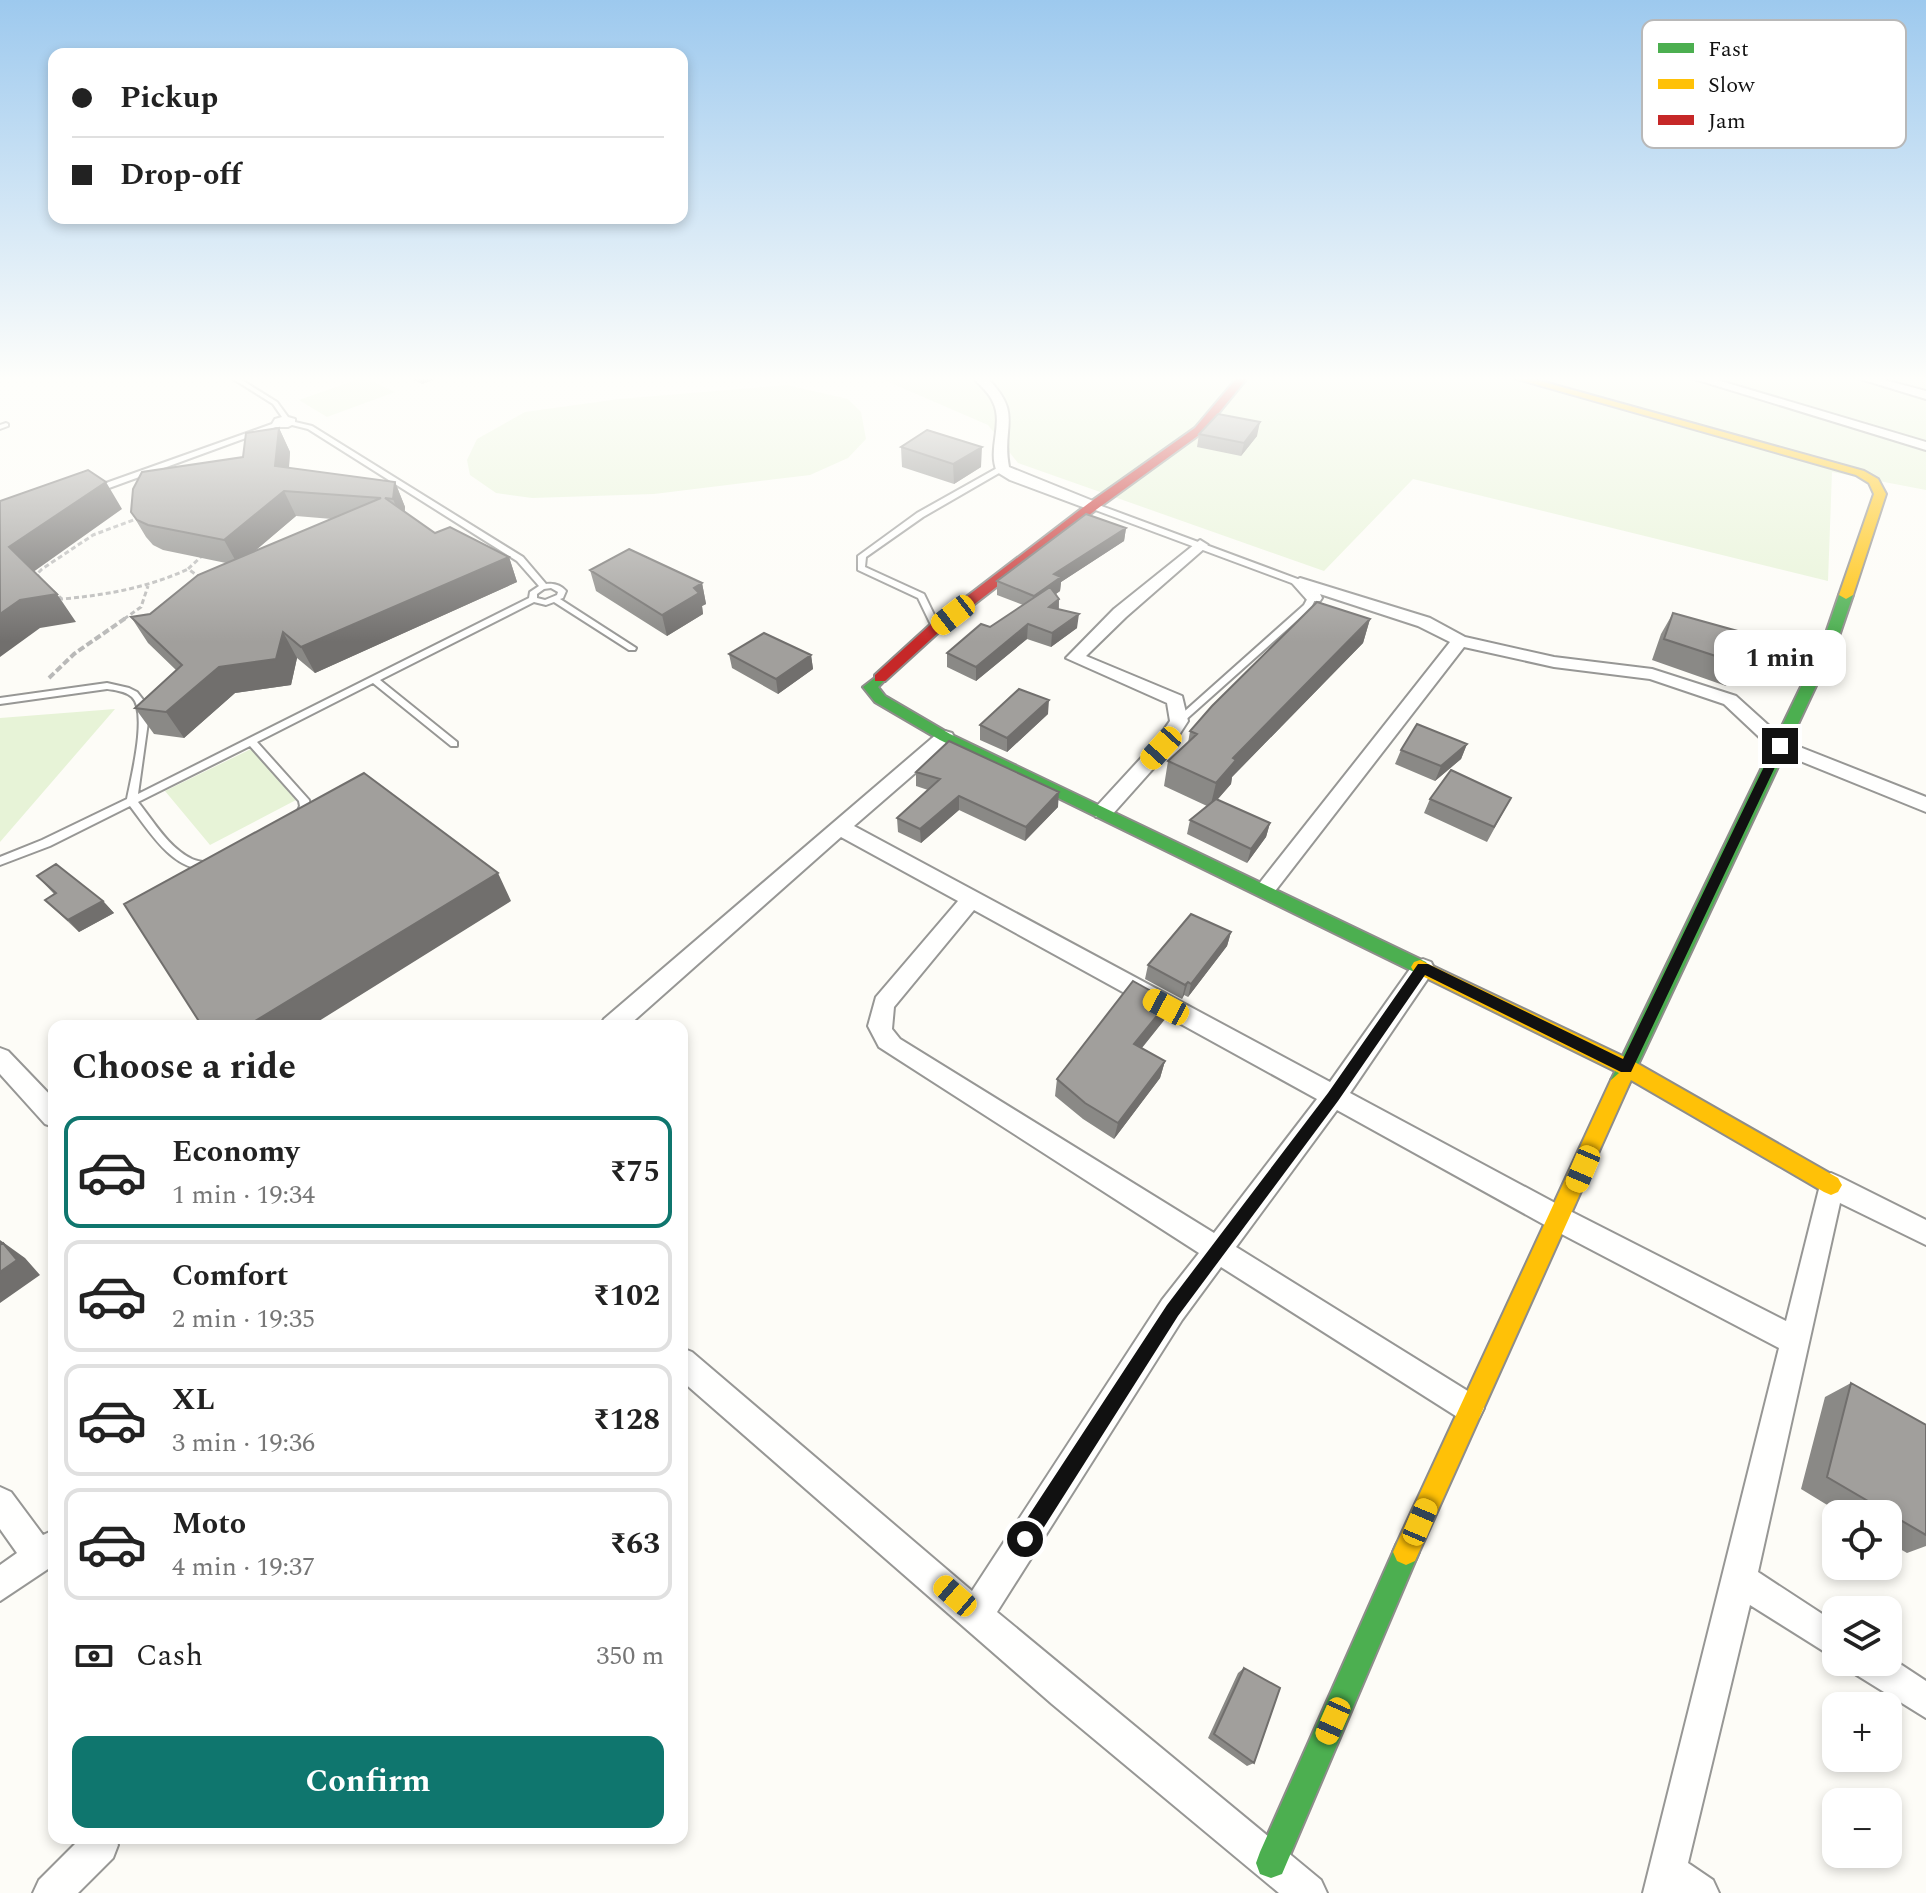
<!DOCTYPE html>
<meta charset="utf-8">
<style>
:root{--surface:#fff;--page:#f6f6f6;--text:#222;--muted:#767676;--line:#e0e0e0;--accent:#0f766e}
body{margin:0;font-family:Spectral,serif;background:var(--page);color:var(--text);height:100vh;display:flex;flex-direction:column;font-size:30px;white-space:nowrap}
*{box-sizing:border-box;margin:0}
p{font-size:26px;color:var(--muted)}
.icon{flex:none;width:44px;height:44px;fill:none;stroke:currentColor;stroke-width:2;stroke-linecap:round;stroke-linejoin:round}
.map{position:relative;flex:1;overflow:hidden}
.side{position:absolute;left:48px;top:1020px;width:640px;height:824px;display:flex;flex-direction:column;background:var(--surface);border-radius:16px;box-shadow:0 4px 12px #0003}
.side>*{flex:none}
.banner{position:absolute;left:48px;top:48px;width:640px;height:176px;border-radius:16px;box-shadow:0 4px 12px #0003;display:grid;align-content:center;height:176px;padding:0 24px;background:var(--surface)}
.controls{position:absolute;left:1822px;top:1500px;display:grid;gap:16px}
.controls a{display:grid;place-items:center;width:80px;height:80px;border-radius:16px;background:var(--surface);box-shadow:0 4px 12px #0003;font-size:40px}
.end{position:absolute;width:36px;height:36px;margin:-18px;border:10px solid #111;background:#fff;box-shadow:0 0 0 4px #fff}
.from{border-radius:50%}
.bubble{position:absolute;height:56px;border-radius:16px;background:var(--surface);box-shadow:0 4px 12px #0003;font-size:26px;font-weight:700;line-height:56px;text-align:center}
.car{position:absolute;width:24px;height:48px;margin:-24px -12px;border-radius:10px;box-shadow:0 0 6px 2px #0007;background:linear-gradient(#f5c518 24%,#345 0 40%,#f5c518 0 76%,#345 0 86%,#f5c518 0)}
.banner b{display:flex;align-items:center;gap:28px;height:76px;font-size:30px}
.banner b+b{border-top:2px solid var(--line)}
.banner i{width:20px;height:20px;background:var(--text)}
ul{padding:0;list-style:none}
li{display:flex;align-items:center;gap:24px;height:112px;margin:0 16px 12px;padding:0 8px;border:4px solid var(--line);border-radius:16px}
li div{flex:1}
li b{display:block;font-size:30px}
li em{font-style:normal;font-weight:700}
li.selected{border-color:var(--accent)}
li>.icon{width:72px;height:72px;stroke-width:1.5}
h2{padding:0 24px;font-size:36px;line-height:96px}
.pay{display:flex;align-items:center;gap:20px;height:88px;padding:0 24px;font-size:30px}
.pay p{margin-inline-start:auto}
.primary-button{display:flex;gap:16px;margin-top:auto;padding:16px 24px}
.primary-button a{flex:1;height:92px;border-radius:16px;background:var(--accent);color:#fff;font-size:32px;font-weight:700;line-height:92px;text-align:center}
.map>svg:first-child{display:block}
.green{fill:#e7f3d7}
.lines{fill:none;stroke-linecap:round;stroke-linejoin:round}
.lane-casing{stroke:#979795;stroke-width:4}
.street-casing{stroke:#979795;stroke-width:4}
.fast-casing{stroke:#8e8d8b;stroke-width:4}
.slow-casing{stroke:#8e8d8b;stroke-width:4}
.jam-casing{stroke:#8e8d8b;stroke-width:4}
.path-far1{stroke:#b9b9b8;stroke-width:3;stroke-dasharray:5 3;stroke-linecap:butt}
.path{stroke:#b9b9b8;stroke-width:4;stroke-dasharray:7 3;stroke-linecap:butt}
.lane{fill:#fffffe;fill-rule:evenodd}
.street{fill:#fffffe;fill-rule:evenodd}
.fast{fill:#4caf50;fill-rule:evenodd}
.slow{fill:#ffc107;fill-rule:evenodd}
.jam{fill:#c62828;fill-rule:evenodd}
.wall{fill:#8a8986;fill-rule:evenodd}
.shaded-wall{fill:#716f6d}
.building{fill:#a19f9c;stroke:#716f6d;stroke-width:2}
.route{fill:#111}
.key{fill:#fff;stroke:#b8b8b8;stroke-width:2}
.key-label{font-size:22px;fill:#111}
</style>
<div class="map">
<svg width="1926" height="1893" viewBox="0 0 1926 1893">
<rect width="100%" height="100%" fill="#fdfcf7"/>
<!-- green -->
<path class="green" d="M364 377 395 392 327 417 299 400Z
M877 377H1926V490L1832 472 1828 581 1413 479 1324 571 1018 463 988 425Z
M787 385 848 399 861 412 866 439 848 458 810 475 654 494 532 498 496 493 470 475 467 460 477 439 525 412 619 399Z
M115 709 0 842V718Z
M251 749 296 800 210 845 165 791Z"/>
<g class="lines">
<defs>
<path id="lane" d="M230 377H237L277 402 288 417 295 419V422L312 426 523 557 546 584C553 583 561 585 566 591L563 598 560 599 636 648 635 650H629L554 602 546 605 534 602 380 680 457 742V746H451L373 683 257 742 309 800 310 806 304 819 300 820 295 817 300 806 299 801 250 746 138 802C154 822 169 848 192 859 199 862 205 862 212 863L213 866 212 869C174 874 150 832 130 806L50 846 0 865V857L42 840 127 799C131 778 148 712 132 697 125 691 115 690 107 689L0 704V698L107 683 129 688 137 692 144 701 148 722 138 794 529 598 530 592 539 586 517 561 308 429 292 425 288 427H276L98 492H92V488L272 424 275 419 282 417 273 404ZM551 588 558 592 557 595 545 600 537 598V594L544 589Z
M6 423 8 424V426L0 429V425Z
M999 467 1006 469 923 517 866 557 865 567 924 594 940 627 939 629H933L918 598 858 570V556L917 513Z
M1090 504H1096L1303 581 1319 591 1311 608 1182 723H1176V719L1304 605 1311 592 1297 585 1090 508Z"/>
<path id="street" d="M973 377H986C1024 414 1001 425 1009 467L1098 503V509H1088L1010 480 997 472C987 449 1004 424 993 402 989 392 979 385 973 377Z
M1688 377H1707L1926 442V450Z
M1854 377H1873L1926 391V399Z
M1200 540 1208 545 1205 548 1126 617 1086 656 1182 696 1188 721 1168 752 1110 817H1096L1093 812 1096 807 1154 744 1170 721 1167 703 1066 658 1114 609Z
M1300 578 1430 618 1465 637 1554 657 1652 669 1736 696 1787 742 1926 797V812L1773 750 1724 704 1650 679 1554 667 1464 647 1272 895H1258L1254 890 1258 885 1450 642 1418 626 1320 594 1322 598 1320 601H1308L1292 583Z
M945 731 952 733 954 737 952 741 854 826 1330 1082 1415 962 1423 959 1431 962 1434 968 1431 974 1350 1093 1570 1211 1786 1321 1822 1177 1831 1173 1840 1177 1926 1220V1245L1840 1203 1758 1572 1836 1623V1659L1750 1605 1688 1863 1713 1880 1719 1893H1643L1779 1348 1552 1229 1337 1110 1236 1247 1479 1398 1484 1408 1479 1418 1469 1423 1459 1418 1221 1267 1182 1320 997 1612 1321 1880 1327 1893H1279L1052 1704 682 1381V1348L692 1352 972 1591 1162 1300 1199 1253 879 1047 868 1026 876 997 958 901 841 837 628 1026H600L604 1019 938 733ZM974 910 1317 1099 1214 1233 900 1039 892 1029 894 1007Z
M0 1048 8 1051 54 1099V1127L45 1124 0 1074Z
M0 1487 11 1492 43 1535 54 1530V1565L0 1601V1565L17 1553 0 1529Z
M1888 1656 1926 1681V1718L1855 1674 1850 1662H1888Z
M81 1838H115L118 1845 113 1858 78 1893H33L39 1880Z"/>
<path id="fast" d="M1846 591 1853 595 1838 639 1628 1086 1621 1088 1614 1086 1611 1080 1824 639 1839 595Z
M880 674 887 678 878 687 885 696 950 734 1426 962 1429 967 1426 972H1414L940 740 875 702 863 687Z
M1406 1539 1415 1543 1419 1552 1282 1874 1271 1878 1260 1874 1256 1863 1260 1852 1397 1543Z"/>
<path id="slow" d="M1510 377H1526L1864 471 1878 479 1886 494 1853 595 1846 599 1839 595 1874 494 1869 483 1856 475Z
M1420 960 1633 1061 1838 1178 1842 1185 1838 1192 1831 1195 1824 1192 1631 1080 1415 1561 1406 1565 1397 1561 1393 1552 1397 1543 1611 1080 1619 1073 1414 972 1411 967 1414 962Z"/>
<path id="jam" d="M1238 377H1248L1203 432 1097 509 941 630 885 681H875V675L931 624 1089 503 1195 428Z"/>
</defs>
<!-- lane casing -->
<use href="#lane" class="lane-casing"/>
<!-- street casing -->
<use href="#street" class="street-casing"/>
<!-- fast casing -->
<use href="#fast" class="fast-casing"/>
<!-- slow casing -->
<use href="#slow" class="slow-casing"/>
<!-- jam casing -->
<use href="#jam" class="jam-casing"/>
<!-- path-far1 -->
<path class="path-far1" d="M201 578 188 569 204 554
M40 579 37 574 42 569 93 535 136 519
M53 591 62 599C106 595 147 588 188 569
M124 619 141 607 148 586"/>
<!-- path -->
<path class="path" d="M49 678 74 654 127 617"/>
<!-- lane -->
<use href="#lane" class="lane"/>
<!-- street -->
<use href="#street" class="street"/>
<!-- fast -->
<use href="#fast" class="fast"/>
<!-- slow -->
<use href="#slow" class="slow"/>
<!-- jam -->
<use href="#jam" class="jam"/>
</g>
<!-- wall -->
<path class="wall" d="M408 377H441L422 384Z
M279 428 290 452 289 468 395 482 405 507V512L435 533 509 557 517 582 315 673 297 658 291 685 235 693 184 738 154 734 135 708 176 670 148 643 131 617 150 614 226 563 163 550 153 545 146 537 131 512 243 457ZM296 516 332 519 255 551Z
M1199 434 1257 436 1241 456 1197 447Z
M901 447 981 467 954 484 902 467Z
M1126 528 1124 541 1061 582 1060 591 1056 594 1059 599V609L1077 628 1051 647 1027 639 976 681 947 667V653L990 627 1023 605 997 595V581Z
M590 570 702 583 706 604 702 606 703 614 667 636 596 591Z
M1673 613 1740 664 1726 686 1652 660 1661 634Z
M1370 619 1363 643 1232 777 1231 784 1217 800 1270 823 1266 837 1247 863 1187 834 1190 820 1207 806 1164 786 1168 761 1188 743 1190 731Z
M729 654 811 655 813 669 778 694 732 668Z
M1048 714 1007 752 980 740V725Z
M1467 744 1461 759 1435 781 1395 764 1401 750Z
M916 772 1058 807 1025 841 959 810 921 843 898 832 897 818 928 790 916 786Z
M1511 798 1487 842 1424 813 1430 799Z
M37 876 103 901 114 913 79 932 45 900 54 894Z
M1231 932 1227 946 1188 997 1184 995 1182 999 1145 979 1148 965Z
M1169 1001 1165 1019 1142 1048 1165 1061 1160 1078 1114 1139 1083 1119 1055 1096 1057 1079Z
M1851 1383 1926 1425V1546L1907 1553 1888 1542V1514H1842L1801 1489 1825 1397Z
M1244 1668 1254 1763 1247 1766 1208 1738 1238 1673Z"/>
<!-- shaded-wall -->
<path class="shaded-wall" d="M419 377H441L422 384Z
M1260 422 1257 436 1241 456 1244 443Z
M279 428 290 452 287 491 275 466Z
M982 447 981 467 954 484 953 464Z
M106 482 122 509 29 575 9 547Z
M395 482 405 507 403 524 393 499Z
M284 491 296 516 238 565 224 540Z
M1126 528 1124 541 1061 582 1060 591 1033 610 1034 596 1054 574Z
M509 557 517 582 315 673 301 647Z
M702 583 706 604 702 606 703 614 667 636 662 615 694 588Z
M57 594 76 622 40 628 0 657V614L20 600Z
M1059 599 1058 613 1049 607Z
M1079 614 1077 628 1051 647 1052 633Z
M1370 619 1363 643 1232 777 1231 784 1210 808 1216 783 1233 758Z
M1028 624 1027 639 976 681V667Z
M283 632 297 658 291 685 235 693 184 738 166 712 219 667Z
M811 655 813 669 778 694 776 679Z
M1049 700 1048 714 1007 752V738Z
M1467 744 1461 759 1435 781 1441 766Z
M1059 792 1058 807 1025 841 1026 827Z
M959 796V810L921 843 920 829Z
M1270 823 1266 837 1247 863 1251 849Z
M498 873 511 901 311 1026H247Z
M103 901 114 913 79 932 68 920Z
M1231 932 1227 946 1188 997 1191 984Z
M1188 982 1184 995 1182 999 1185 985Z
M1169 1001 1165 1019 1131 1061 1134 1044Z
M1165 1061 1160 1078 1114 1139 1118 1123Z
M0 1240 25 1258 40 1275 0 1303Z"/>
<!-- building -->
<path class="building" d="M1218 414 1260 422 1244 443 1199 434Z
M279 428 275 466 395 482 393 499 385 498 435 533 450 527 509 557 301 647 283 632 276 659 219 667 166 712 135 708 182 665 131 617 150 614 198 575 381 498 284 491 224 540 148 525 137 520 131 512 133 489 142 472 243 457 246 433Z
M927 430 982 447 953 464 901 447Z
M88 470 106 482 9 547 57 594 20 600 0 614V501Z
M1086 514 1126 528 1054 574 1061 577 1034 596 997 581Z
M629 549 702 583 694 588 699 593 662 615 590 570Z
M1050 587 1059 599 1049 607 1079 614 1052 633 1028 624 976 667 947 653 981 624 990 627Z
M1317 602 1370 619 1233 758 1236 760 1216 783 1168 761 1197 734 1190 731 1212 706Z
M1673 613 1752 635 1740 664 1664 639Z
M764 633 811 655 776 679 729 654Z
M1019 689 1049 700 1007 738 980 725Z
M1417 724 1467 744 1441 766 1401 750Z
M949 741 1059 792 1026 827 959 796 920 829 897 818 940 779 916 772Z
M1451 770 1511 798 1494 827 1430 799Z
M364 773 498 873 247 1026H202L124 904Z
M1216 799 1270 823 1251 849 1190 820Z
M56 864 103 901 68 920 45 900 56 893 37 876Z
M1191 914 1231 932 1191 984 1188 982 1185 985 1148 965Z
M1133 981 1169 1001 1134 1044 1165 1061 1118 1123 1085 1103 1057 1079Z
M3 1243 17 1260 0 1272V1245Z
M1851 1383 1926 1425V1535L1827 1477Z
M1244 1668 1280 1688 1254 1763 1214 1734Z"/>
<!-- sky -->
<linearGradient id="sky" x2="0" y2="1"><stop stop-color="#9dc9ee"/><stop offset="0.59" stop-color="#fefefb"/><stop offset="1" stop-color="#fefefb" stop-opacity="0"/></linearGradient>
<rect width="1926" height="642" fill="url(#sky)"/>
<!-- route -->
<path class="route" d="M1780 743 1785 746 1631 1072H1621L1425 975 1338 1101 1178 1316 1032 1546 1025 1548 1018 1546 1016 1539 1018 1532 1167 1305 1328 1093 1418 964H1428L1623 1059 1774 746Z"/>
<!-- legend -->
<rect x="1642" y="20" width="264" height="128" rx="12" class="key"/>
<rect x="1658" y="43" width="36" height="10" fill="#4caf50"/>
<rect x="1658" y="79" width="36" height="10" fill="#ffc107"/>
<rect x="1658" y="115" width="36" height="10" fill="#c62828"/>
<g class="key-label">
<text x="1708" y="56">Fast</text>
<text x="1708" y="92">Slow</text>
<text x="1708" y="128">Jam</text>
</g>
</svg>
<div class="controls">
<a><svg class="icon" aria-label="locate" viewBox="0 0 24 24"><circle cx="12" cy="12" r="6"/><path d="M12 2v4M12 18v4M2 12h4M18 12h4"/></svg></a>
<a><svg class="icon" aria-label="layers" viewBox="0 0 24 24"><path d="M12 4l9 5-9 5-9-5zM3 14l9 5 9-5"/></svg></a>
<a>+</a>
<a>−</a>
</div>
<i class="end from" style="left:1025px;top:1539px"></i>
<i class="end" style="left:1780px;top:746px"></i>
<div class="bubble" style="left:1714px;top:630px;width:132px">1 min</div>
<i class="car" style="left:953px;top:615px;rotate:232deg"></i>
<i class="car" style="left:1161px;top:748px;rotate:222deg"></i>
<i class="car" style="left:1166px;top:1007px;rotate:298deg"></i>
<i class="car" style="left:1583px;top:1169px;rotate:203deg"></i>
<i class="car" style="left:1420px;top:1522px;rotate:23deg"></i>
<i class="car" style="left:955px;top:1596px;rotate:311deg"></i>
<i class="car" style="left:1333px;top:1721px;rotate:204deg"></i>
<div class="banner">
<b><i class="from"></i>Pickup</b>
<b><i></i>Drop-off</b>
</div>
<section class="side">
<h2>Choose a ride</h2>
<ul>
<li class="selected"><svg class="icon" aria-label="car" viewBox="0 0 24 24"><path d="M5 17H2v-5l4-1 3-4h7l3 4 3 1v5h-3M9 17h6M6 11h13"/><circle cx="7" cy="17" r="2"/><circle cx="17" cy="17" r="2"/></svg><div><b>Economy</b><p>1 min · 19:34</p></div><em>₹75</em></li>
<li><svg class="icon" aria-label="car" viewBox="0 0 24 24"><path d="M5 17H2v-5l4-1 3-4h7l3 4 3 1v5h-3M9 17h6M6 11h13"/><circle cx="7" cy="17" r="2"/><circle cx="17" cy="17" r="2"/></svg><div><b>Comfort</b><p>2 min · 19:35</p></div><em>₹102</em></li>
<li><svg class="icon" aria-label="car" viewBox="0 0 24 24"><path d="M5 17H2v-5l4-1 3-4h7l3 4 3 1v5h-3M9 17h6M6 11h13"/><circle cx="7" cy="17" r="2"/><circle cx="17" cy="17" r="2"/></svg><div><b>XL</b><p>3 min · 19:36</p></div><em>₹128</em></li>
<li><svg class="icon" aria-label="car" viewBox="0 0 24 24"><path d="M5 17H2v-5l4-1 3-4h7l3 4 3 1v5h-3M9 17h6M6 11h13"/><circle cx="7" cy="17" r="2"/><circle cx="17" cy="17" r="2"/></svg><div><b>Moto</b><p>4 min · 19:37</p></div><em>₹63</em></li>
</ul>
<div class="pay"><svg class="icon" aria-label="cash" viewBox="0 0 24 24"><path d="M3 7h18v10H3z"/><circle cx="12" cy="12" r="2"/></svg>Cash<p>350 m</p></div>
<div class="primary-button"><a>Confirm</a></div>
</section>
</div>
